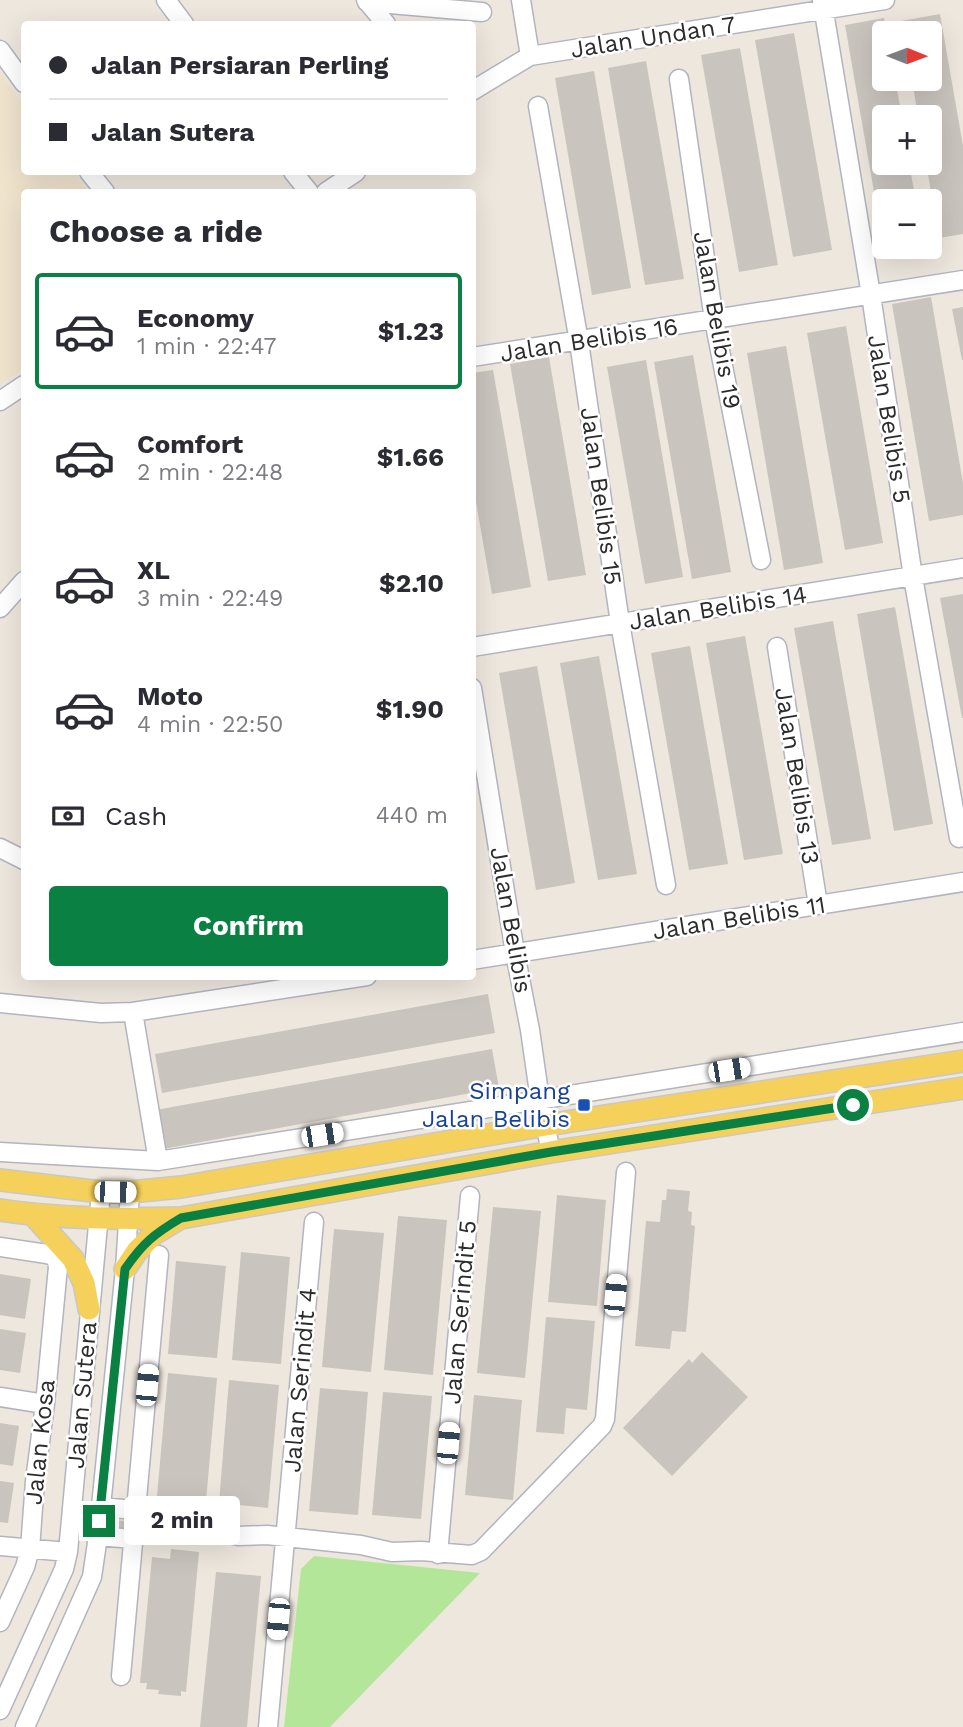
<!DOCTYPE html>
<meta charset="utf-8">
<style>
:root{--surface:#fff;--page:#f2f2f3;--text:#2b2b33;--muted:#7c7c81;--line:#e1e1e2;--accent:#0b8043}
body{margin:0;font-family:"Work Sans",sans-serif;background:var(--page);color:var(--text);height:100vh;display:flex;flex-direction:column;font-size:26px;white-space:nowrap}
*{box-sizing:border-box;margin:0}
p{font-size:23px;color:var(--muted)}
.icon{flex:none;width:38px;height:38px;fill:none;stroke:currentColor;stroke-width:2;stroke-linecap:round;stroke-linejoin:round}
.map{position:relative;flex:1;overflow:hidden}
.drawer{position:absolute;left:21px;top:189px;width:455px;height:791px;display:flex;flex-direction:column;background:var(--surface);border-radius:7px;box-shadow:0 7px 28px #0002}
.drawer>*{flex:none}
.hud{position:absolute;left:21px;top:21px;width:455px;height:154px;border-radius:7px;box-shadow:0 7px 28px #0002;display:grid;align-content:center;height:154px;padding:0 28px;background:var(--surface)}
.needle{width:46px;rotate:91deg}
.fabs{position:absolute;left:872px;top:21px;display:grid;gap:14px}
.fabs a{display:grid;place-items:center;width:70px;height:70px;border-radius:7px;background:var(--surface);box-shadow:0 7px 28px #0002;font-size:35px}
.end{position:absolute;width:32px;height:32px;margin:-16px;border:9px solid #0b8043;background:#fff;box-shadow:0 0 0 4px #fff}
.from{border-radius:50%}
.bubble{position:absolute;height:49px;border-radius:7px;background:var(--surface);box-shadow:0 7px 28px #0002;font-size:23px;font-weight:700;line-height:49px;text-align:center}
.car{position:absolute;width:21px;height:42px;margin:-21px -10px;border-radius:9px;box-shadow:0 0 5px 2px #0007;background:linear-gradient(#fff 24%,#345 0 40%,#fff 0 76%,#345 0 86%,#fff 0)}
.hud b{display:flex;align-items:center;gap:24px;height:66px;font-size:26px}
.hud b+b{border-top:2px solid var(--line)}
.hud i{width:18px;height:18px;background:var(--text)}
ul{padding:0;list-style:none}
li{display:flex;align-items:center;gap:21px;height:116px;margin:0 14px 10px;padding:0 14px;border:4px solid transparent;border-radius:7px}
li div{flex:1}
li b{display:block;font-size:26px}
li em{font-style:normal;font-weight:700}
li.current{border-color:var(--accent)}
li>.icon{width:63px;height:63px;stroke-width:1.5}
h2{padding:0 28px;font-size:32px;line-height:84px}
.pay{display:flex;align-items:center;gap:18px;height:77px;padding:0 28px;font-size:26px}
.pay p{margin-inline-start:auto}
.button{display:flex;gap:14px;margin-top:auto;padding:14px 28px}
.button a{flex:1;height:80px;border-radius:7px;background:var(--accent);color:#fff;font-size:28px;font-weight:700;line-height:80px;text-align:center}
.map>svg:first-child{display:block}
.education{fill:#f0e4cd}
.green{fill:#b3e699}
.building{fill:#c9c4bd}
.lines{fill:none;stroke-linecap:round;stroke-linejoin:round}
.minor-casing{stroke:#b2b4c0;stroke-width:21}
.major-casing{stroke:#c8c8c8;stroke-width:24}
.minor{stroke:#fff;stroke-width:18}
.major{stroke:#f5d15b;stroke-width:21}
.route{stroke:#0b8043;stroke-width:9}
.transit-dot{fill:#1a4fb4;stroke:#fff;stroke-width:2.5}
.labels{text-anchor:middle;stroke-width:5;stroke-linejoin:round;paint-order:stroke}
.street-label{font-size:24px;fill:#2c2c2c;stroke:#fff}
.transit-label{font-size:24px;fill:#164399;stroke:#fff;text-anchor:end}
</style>
<div class="map">
<svg width="963" height="1727" viewBox="0 0 963 1727">
<rect width="100%" height="100%" fill="#eee7de"/>
<!-- education -->
<path class="education" d="M0 73 24 106V172H73L88 192H24V368L0 385Z"/>
<!-- green -->
<path class="green" d="M314 1556 480 1573 330 1727H284L301 1569Z"/>
<!-- building -->
<path class="building" d="M940 14 963 146V234L939 238 926 163H929V117H918L912 79H929V33H903L901 21Z
M884 18 887 33H884V79H895L902 117H884V163H909L916 201H884V238H882L845 25Z
M794 33 832 250 793 257 755 40Z
M740 48 778 265 739 272 701 55Z
M646 61 684 279 645 285 608 68Z
M594 71 631 288 592 295 555 78Z
M931 297 963 483V515L929 521 892 304Z
M963 307V360H962L952 309Z
M846 326 883 543 845 550 807 333Z
M786 346 823 563 784 570 747 353Z
M693 355 731 572 692 579 654 362Z
M549 357 586 575 548 581 510 364Z
M646 360 683 577 645 584 607 367Z
M493 370 531 587 492 594 472 479V373Z
M963 594V718H962L940 598Z
M895 607 933 824 894 831 857 614Z
M833 621 871 839 832 845 794 628Z
M745 636 783 854 744 860 706 643Z
M690 646 728 864 689 870 651 653Z
M599 656 637 874 598 880 560 663Z
M537 666 575 883 536 890 499 673Z
M488 994 495 1033 162 1093 155 1054Z
M492 1049 499 1088 163 1149 156 1110Z
M667 1189 690 1191 688 1211 692 1212 691 1225 695 1226 686 1332 672 1331 670 1349 635 1346 646 1221 660 1222 662 1200H666Z
M557 1195 606 1200 597 1306 548 1302Z
M493 1207 541 1211 525 1378 477 1373Z
M398 1216 447 1220 433 1375 384 1370Z
M334 1229 384 1233 371 1372 322 1367Z
M241 1252 290 1257 281 1364 232 1360Z
M176 1261 226 1266 217 1358 168 1354Z
M0 1274 31 1279 25 1319 0 1315Z
M546 1317 595 1321 587 1410 566 1408 564 1434 536 1432Z
M0 1329 26 1333 20 1373 0 1370Z
M702 1352 748 1397 672 1476 623 1428 689 1359 692 1363Z
M168 1373 217 1378 206 1501 157 1496Z
M229 1380 279 1385 268 1508 219 1503Z
M320 1388 368 1392 358 1515 309 1511Z
M383 1392 432 1396 421 1519 372 1515Z
M474 1395 522 1400 513 1500 465 1495Z
M0 1423 19 1426 13 1466 0 1464Z
M0 1481 14 1483 8 1523 0 1522Z
M113 1520 127 1521 126 1529 112 1528Z
M171 1549 199 1552 186 1692 181 1691V1696L158 1694 159 1690 146 1689 147 1683H140L152 1557 170 1559Z
M216 1572 261 1576 247 1727H200Z"/>
<g class="lines">
<defs>
<path id="minor" d="M166 0 184 24
M366 0 386 24
M521 0 530 56
M822 0 871 295 913 577 959 838
M367 2 482 12
M0 50 24 83
M679 79 714 320 761 560
M472 91 530 56 885 0
M538 106 579 342 620 623 666 885
M89 172 105 192
M293 172 309 192
M326 192 356 172
M472 357 963 280
M0 401 24 385
M0 608 24 581
M472 647 963 568
M777 647 818 905
M472 688 515 953 530 1030 540 1100 551 1152
M0 848 24 860
M472 960 963 882
M0 1003 101 1013 133 1012 367 976
M133 1012 158 1161
M0 1152 158 1161 963 1032
M0 1247 47 1254 56 1257 58 1267 45 1404 35 1481 30 1549 25 1567 0 1622
M0 1397 45 1404
M100 1507 136 1510
M134 1524 208 1530 238 1536 267 1535 361 1545 392 1552 421 1551 472 1555 481 1551 602 1426 605 1419 626 1172
M98 1536 133 1539
M0 1546 68 1552
M438 1554 470 1196
M121 1676 159 1255
M0 1710 64 1569 68 1552 101 1192
M25 1727 92 1577 98 1536 125 1269 130 1192
M268 1727 314 1222"/>
<path id="major" d="M0 1180 101 1192H130L181 1187 546 1125 963 1061
M0 1210C60 1219 121 1219 181 1218L551 1152 963 1088
M33 1215 73 1259 84 1283 89 1309
M125 1269 137 1251 154 1234 179 1219"/>
</defs>
<!-- minor casing -->
<use href="#minor" class="minor-casing"/>
<!-- major casing -->
<use href="#major" class="major-casing"/>
<!-- minor -->
<use href="#minor" class="minor"/>
<!-- major -->
<use href="#major" class="major"/>
</g>
<g class="lines">
<!-- route -->
<path class="route" d="M99 1521 125 1269C143 1243 154 1234 181 1218L551 1152 853 1105"/>
</g>
<!-- markers -->
<rect class="transit-dot" x="577" y="1098" width="14" height="14" rx="3.5"/>
<g class="labels">
<!-- street labels -->
<g class="street-label">
<text transform="translate(653 37) rotate(-9)" y="8">Jalan Undan 7</text>
<text transform="translate(717 320) rotate(80)" y="8">Jalan Belibis 19</text>
<text transform="translate(589 340) rotate(-9)" y="8">Jalan Belibis 16</text>
<text transform="translate(889 419) rotate(81)" y="8">Jalan Belibis 5</text>
<text transform="translate(601 496) rotate(82)" y="8">Jalan Belibis 15</text>
<text transform="translate(718 608) rotate(-9)" y="8">Jalan Belibis 14</text>
<text transform="translate(797 776) rotate(81)" y="8">Jalan Belibis 13</text>
<text transform="translate(739 918) rotate(-9)" y="8">Jalan Belibis 11</text>
<text transform="translate(511 920) rotate(80)" y="8">Jalan Belibis</text>
<text transform="translate(460 1312) rotate(-85)" y="8">Jalan Serindit 5</text>
<text transform="translate(300 1380) rotate(-85)" y="8">Jalan Serindit 4</text>
<text transform="translate(82 1395) rotate(-85)" y="8">Jalan Sutera</text>
<text transform="translate(40 1442) rotate(-84)" y="8">Jalan Kosa</text>
</g>
<!-- transit labels -->
<g class="transit-label">
<text x="570" y="1099">Simpang<tspan x="570" dy="28">Jalan Belibis</tspan></text>
</g>
</g>
</svg>
<div class="fabs">
<a><svg class="needle" viewBox="-14 -14 28 28"><path d="M0-13l5 13h-10z" fill="#e53935"/><path d="M0 13l5-13h-10z" fill="#7c7c81"/></svg></a>
<a>+</a>
<a>−</a>
</div>
<i class="end from" style="left:853px;top:1105px"></i>
<i class="end" style="left:99px;top:1521px"></i>
<div class="bubble" style="left:124px;top:1496px;width:116px">2 min</div>
<i class="car" style="left:729px;top:1070px;rotate:81deg"></i>
<i class="car" style="left:322px;top:1135px;rotate:81deg"></i>
<i class="car" style="left:115px;top:1192px;rotate:91deg"></i>
<i class="car" style="left:615px;top:1295px;rotate:5deg"></i>
<i class="car" style="left:147px;top:1385px;rotate:5deg"></i>
<i class="car" style="left:448px;top:1443px;rotate:5deg"></i>
<i class="car" style="left:278px;top:1619px;rotate:185deg"></i>
<div class="hud">
<b><i class="from"></i>Jalan Persiaran Perling</b>
<b><i></i>Jalan Sutera</b>
</div>
<section class="drawer">
<h2>Choose a ride</h2>
<ul>
<li class="current"><svg class="icon" aria-label="car" viewBox="0 0 24 24"><path d="M5 17H2v-5l4-1 3-4h7l3 4 3 1v5h-3M9 17h6M6 11h13"/><circle cx="7" cy="17" r="2"/><circle cx="17" cy="17" r="2"/></svg><div><b>Economy</b><p>1 min · 22:47</p></div><em>$1.23</em></li>
<li><svg class="icon" aria-label="car" viewBox="0 0 24 24"><path d="M5 17H2v-5l4-1 3-4h7l3 4 3 1v5h-3M9 17h6M6 11h13"/><circle cx="7" cy="17" r="2"/><circle cx="17" cy="17" r="2"/></svg><div><b>Comfort</b><p>2 min · 22:48</p></div><em>$1.66</em></li>
<li><svg class="icon" aria-label="car" viewBox="0 0 24 24"><path d="M5 17H2v-5l4-1 3-4h7l3 4 3 1v5h-3M9 17h6M6 11h13"/><circle cx="7" cy="17" r="2"/><circle cx="17" cy="17" r="2"/></svg><div><b>XL</b><p>3 min · 22:49</p></div><em>$2.10</em></li>
<li><svg class="icon" aria-label="car" viewBox="0 0 24 24"><path d="M5 17H2v-5l4-1 3-4h7l3 4 3 1v5h-3M9 17h6M6 11h13"/><circle cx="7" cy="17" r="2"/><circle cx="17" cy="17" r="2"/></svg><div><b>Moto</b><p>4 min · 22:50</p></div><em>$1.90</em></li>
</ul>
<div class="pay"><svg class="icon" aria-label="cash" viewBox="0 0 24 24"><path d="M3 7h18v10H3z"/><circle cx="12" cy="12" r="2"/></svg>Cash<p>440 m</p></div>
<div class="button"><a>Confirm</a></div>
</section>
</div>
